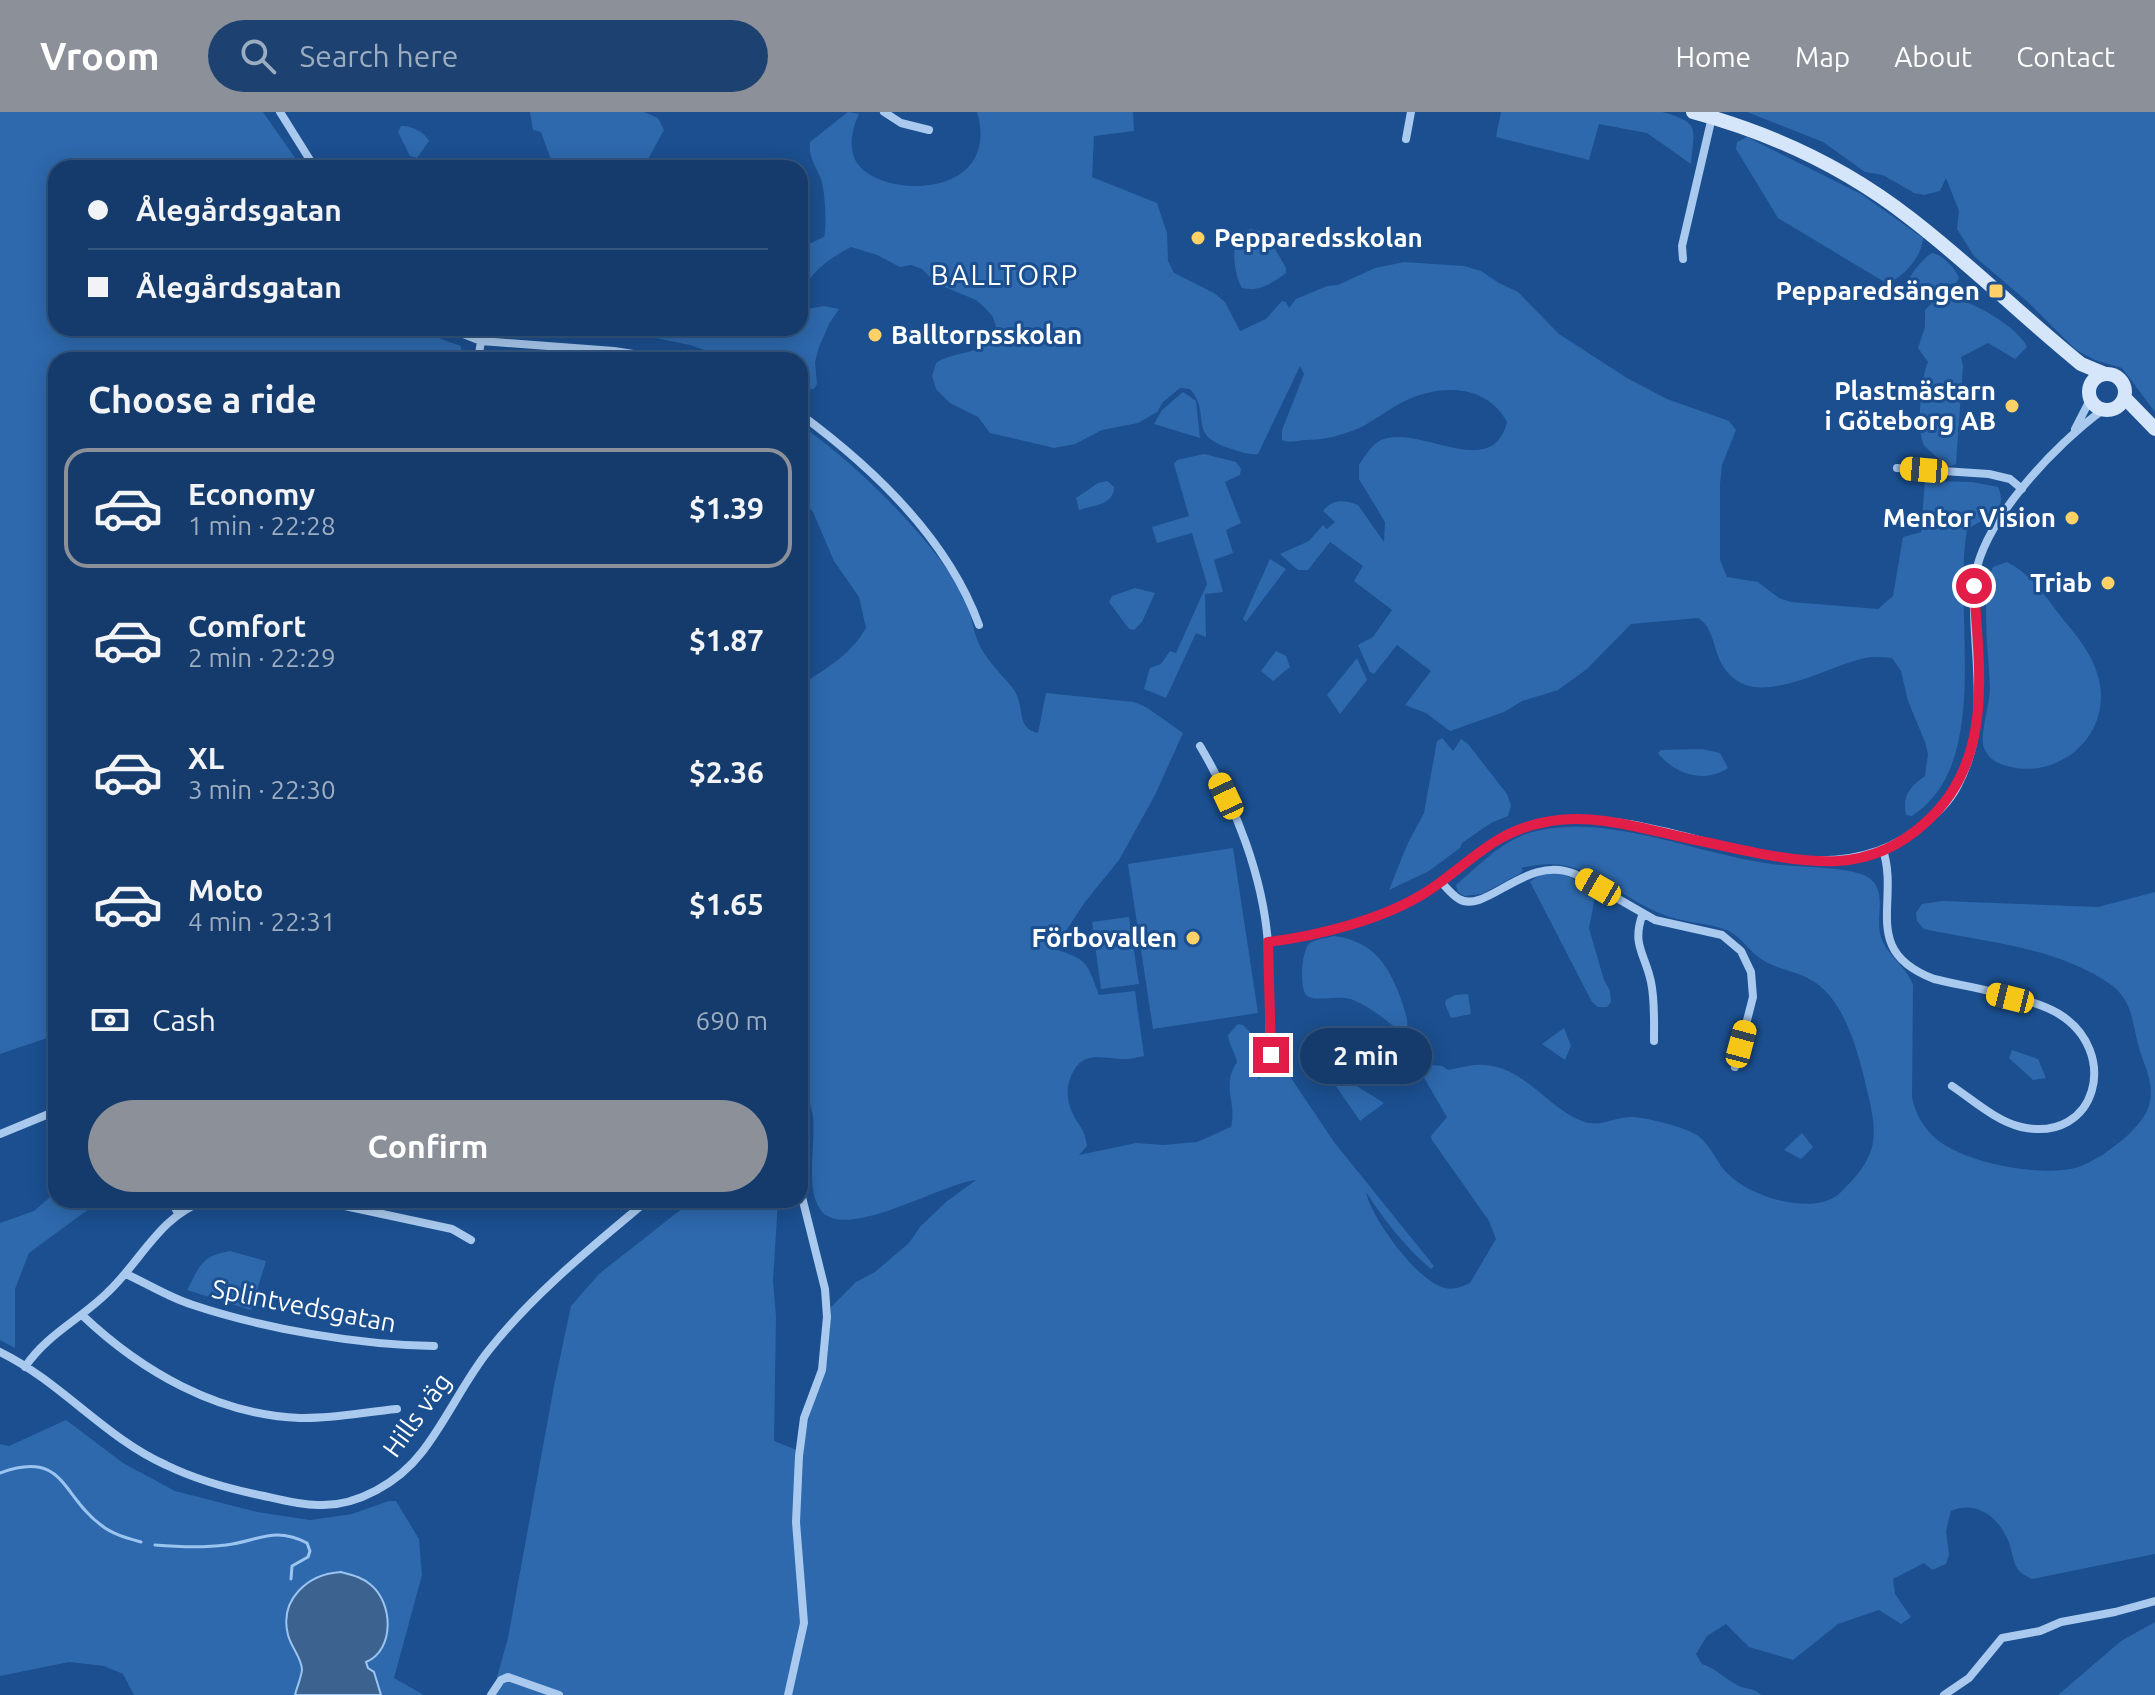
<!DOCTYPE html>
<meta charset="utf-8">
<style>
:root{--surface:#143b6b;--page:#1d4271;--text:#f1f3f6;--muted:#9dadc1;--line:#33557e;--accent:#8c9099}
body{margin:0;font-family:Ubuntu,sans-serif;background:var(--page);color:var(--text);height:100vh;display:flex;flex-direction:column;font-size:30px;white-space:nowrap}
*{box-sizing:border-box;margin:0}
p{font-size:26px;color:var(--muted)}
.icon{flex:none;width:44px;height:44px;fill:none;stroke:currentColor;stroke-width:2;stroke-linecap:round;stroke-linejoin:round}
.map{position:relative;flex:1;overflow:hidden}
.sheet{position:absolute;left:48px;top:240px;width:760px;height:856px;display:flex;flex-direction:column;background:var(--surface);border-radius:24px;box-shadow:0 4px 20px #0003,0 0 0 2px var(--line)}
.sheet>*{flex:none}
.guide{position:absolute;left:48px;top:48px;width:760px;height:176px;border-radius:24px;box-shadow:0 4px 20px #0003,0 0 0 2px var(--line);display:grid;align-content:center;height:176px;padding:0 40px;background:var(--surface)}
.end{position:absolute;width:36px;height:36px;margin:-18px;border:10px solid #e11d48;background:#fff;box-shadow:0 0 0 4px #fff}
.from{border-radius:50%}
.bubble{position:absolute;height:56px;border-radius:28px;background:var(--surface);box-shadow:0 4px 20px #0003,0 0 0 2px var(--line);font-size:26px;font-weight:700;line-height:56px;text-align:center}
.car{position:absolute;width:24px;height:48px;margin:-24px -12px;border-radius:10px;box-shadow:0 0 6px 2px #0007;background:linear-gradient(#f5c518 24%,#345 0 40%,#f5c518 0 76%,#345 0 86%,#f5c518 0)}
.guide b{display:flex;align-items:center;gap:28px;height:76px;font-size:30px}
.guide b+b{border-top:2px solid var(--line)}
.guide i{width:20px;height:20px;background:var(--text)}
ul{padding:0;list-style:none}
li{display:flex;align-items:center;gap:24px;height:120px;margin:0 16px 12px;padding:0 24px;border:4px solid transparent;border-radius:24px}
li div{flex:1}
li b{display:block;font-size:30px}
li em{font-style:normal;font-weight:700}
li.on{border-color:var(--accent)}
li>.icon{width:72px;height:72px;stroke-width:1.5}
h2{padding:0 40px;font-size:36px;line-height:96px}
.pay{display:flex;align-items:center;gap:20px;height:88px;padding:0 40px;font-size:30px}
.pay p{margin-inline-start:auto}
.primary-button{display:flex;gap:16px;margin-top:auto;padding:16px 40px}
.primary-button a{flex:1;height:92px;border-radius:48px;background:var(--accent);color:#fff;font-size:32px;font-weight:700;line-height:92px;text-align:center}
header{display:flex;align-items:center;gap:48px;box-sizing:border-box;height:112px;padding:0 40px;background:var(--accent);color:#fff}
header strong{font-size:38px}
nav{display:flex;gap:44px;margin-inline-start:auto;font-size:28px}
.search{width:560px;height:72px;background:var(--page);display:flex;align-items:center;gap:20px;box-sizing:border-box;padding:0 28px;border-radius:44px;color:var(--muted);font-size:30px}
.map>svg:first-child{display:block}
.green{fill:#2e69ad}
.water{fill:#3c6290;stroke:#9cc4f0;stroke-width:2}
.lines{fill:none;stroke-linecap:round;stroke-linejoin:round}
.stream{stroke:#9cc4f0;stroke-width:3}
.street{stroke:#a9c9ee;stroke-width:8}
.secondary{stroke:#d6e6fa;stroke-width:14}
.route{stroke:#e11d48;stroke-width:10}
.poi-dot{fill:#ffd166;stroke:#1b4f8f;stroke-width:3}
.labels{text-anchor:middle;stroke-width:6;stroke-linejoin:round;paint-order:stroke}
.poi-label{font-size:26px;font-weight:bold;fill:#fff;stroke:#1b4f8f;text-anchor:end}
.street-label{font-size:26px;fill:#fff;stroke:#1b4f8f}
.neighbourhood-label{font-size:28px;letter-spacing:2px;fill:#fff;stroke:#1b4f8f}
</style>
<header>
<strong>Vroom</strong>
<div class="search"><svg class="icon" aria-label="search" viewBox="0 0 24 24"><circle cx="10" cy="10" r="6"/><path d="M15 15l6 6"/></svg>Search here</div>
<nav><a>Home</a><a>Map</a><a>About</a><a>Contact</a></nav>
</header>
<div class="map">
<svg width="2155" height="1583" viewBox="0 0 2155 1583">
<rect width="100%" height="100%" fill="#1b4f8f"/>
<!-- green -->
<path class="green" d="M0 0H263L302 56H56V216H425L441 227 461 234 462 248H56V923L0 942Z
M530 0H644L658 6 664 18 643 56H554L541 20 533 18Z
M848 0 859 2C853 14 849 31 854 45 869 88 1004 91 977 0H1133L1134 19 1094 24 1092 65 1157 91 1167 121 1168 149 1174 161 1214 181 1225 190 1240 219 1266 207 1282 189 1286 190 1289 196 1296 187 1327 174 1338 173 1375 156 1404 150 1464 154 1481 159 1499 171 1518 180 1559 222 1627 266 1667 287 1729 309 1736 318 1722 353 1720 372V448L1727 465 1758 470 1779 486 1791 490 1878 497 1893 484 1903 425 1921 420 1925 369 1972 370 1998 375C2010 403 1983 405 1967 418 1952 502 1994 651 1912 704L1906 703C1902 683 1910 675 1925 664L1928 642 1925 630 1908 589 1901 559 1892 546C1882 545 1871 544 1861 547 1829 555 1772 587 1741 571 1709 554 1720 519 1698 506L1631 512 1587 557 1558 578 1522 589 1504 600 1450 619 1426 601 1405 593 1431 559 1397 533 1374 562 1370 560 1358 533 1373 525 1392 498 1354 469 1363 454 1330 430 1308 458H1298L1280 442 1309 429 1323 413 1327 417 1335 410 1323 399C1333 386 1345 388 1358 393L1384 430 1385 410 1359 367V353C1364 345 1371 334 1379 329 1416 309 1492 372 1507 310 1487 273 1444 272 1409 287 1388 296 1371 313 1349 320 1335 325 1320 328 1306 328 1297 328 1291 332 1282 328V318L1304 262 1300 254 1258 342C1248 343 1241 340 1232 337 1185 323 1213 304 1190 277L1180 276 1163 290 1157 300 1138 311 1102 318 1075 332 1054 336 990 321 978 305 950 291 936 277 932 264 936 251C957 237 985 244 998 221L993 205 984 195 976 188 937 172 922 157 911 153 900 155 877 143 851 135C828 147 804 164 800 190L808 197 824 194 839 197 829 212 819 235 815 250 817 272 814 277 800 278V248H733L690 233 607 216H800V136L824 125C827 116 825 78 821 67 816 54 808 45 810 30Z
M1501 0H1662C1701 11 1694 15 1691 52L1647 21 1599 12 1589 48 1496 25Z
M1747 0H2155V300L2122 256 2095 248 2076 238 2029 191 1974 144 1957 117 1959 99 1946 66 1940 79 1924 83 1914 81 1883 63 1865 60 1823 30Z
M401 14C410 13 425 20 429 29L417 46 410 44 398 20Z
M1747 25 1861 82 1923 126C1923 143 1902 168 1886 171L1778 106 1736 37 1737 30Z
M1251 117 1266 121 1286 156V161C1272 171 1260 180 1242 176 1234 162 1232 138 1237 123Z
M1932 141C1943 143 1955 156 1959 166L1956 171 1907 180 1904 176C1910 163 1920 149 1932 141Z
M1954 187C1973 189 2019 216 2027 235L2015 247 1988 231 1961 245 1963 254 1956 352 1948 355C1944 351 1926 336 1924 333 1916 320 1921 264 1928 250L1918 236 1925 215V198L1932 191Z
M1183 280 1196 289 1200 326 1154 312 1162 298Z
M800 313C856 351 925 420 961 478 971 493 971 513 978 530 985 546 999 560 1011 574 1027 592 1014 616 1038 621L1046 581 1134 590 1146 595 1183 621 1155 683 1119 748 1085 790 1054 837C1087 847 1087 850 1099 883L1135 879 1144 944C1138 945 1131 947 1125 947 1099 947 1080 936 1069 970 1066 979 1068 991 1072 1000 1078 1014 1085 1016 1087 1034L1079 1043 1136 1031 1163 1033 1197 1030 1231 1015C1237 989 1221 974 1237 950 1235 940 1229 933 1228 923L1238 912 1243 913 1254 924 1252 950 1259 967 1267 958 1287 960 1334 1030 1434 1154 1431 1157C1405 1135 1384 1108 1366 1080 1371 1106 1418 1170 1445 1176 1454 1178 1461 1175 1470 1171L1496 1127 1489 1109 1432 1028 1431 1024 1447 1005 1423 964V959L1431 953 1442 954 1448 958C1460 956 1473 952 1484 953 1525 955 1547 996 1582 1009 1600 1016 1612 1006 1630 1005 1644 1005 1675 1013 1689 1019 1710 1027 1713 1047 1728 1062 1750 1085 1814 1105 1840 1081 1878 1044 1879 1027 1867 978 1859 944 1847 893 1816 871 1800 859 1777 858 1761 847 1749 839 1742 826 1729 819 1707 810 1681 811 1659 801 1607 778 1583 740 1521 756L1523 758 1521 761 1482 782 1464 784 1458 780 1456 773C1482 751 1506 724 1541 718 1618 703 1703 745 1780 753 1800 755 1855 755 1869 766 1887 779 1876 803 1880 822 1886 844 1906 853 1913 873L1912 985C1915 1001 1923 1015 1935 1026 1964 1051 2038 1065 2075 1056 2093 1051 2113 1036 2127 1024 2137 1014 2148 1003 2150 989 2154 971 2144 953 2139 936 2132 911 2133 888 2110 872 2057 835 1985 830 1924 817L1917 809 1916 801 1922 792 1942 789 2098 795 2155 780V1442L2032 1467C2026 1464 2021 1462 2017 1456 2012 1447 2012 1435 2007 1426 1997 1404 1975 1388 1951 1399L1946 1419 1949 1442 1946 1452 1932 1458 1924 1451 1893 1467 1895 1482 1911 1505 1901 1512 1879 1498 1838 1512 1793 1548 1749 1535 1726 1512 1707 1524 1696 1542 1702 1552C1717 1557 1724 1566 1737 1573 1745 1578 1754 1575 1761 1583H492L508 1526 554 1274 571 1194 599 1162 693 1088H778L773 1169 776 1204 774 1329 802 1340 809 1305 827 1251 831 1195 856 1170 875 1160 909 1131 920 1115 946 1090 976 1068C943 1071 842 1132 820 1097 805 1076 816 1031 813 1005 811 992 806 976 800 964V574C826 556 850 544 866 516L859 485 834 449 813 400 800 384Z
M1204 342 1236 350 1241 357 1240 363 1225 370 1241 411 1226 418 1233 441 1214 448 1223 480 1205 482 1206 525 1196 521 1166 586 1144 577 1150 556 1161 552 1170 539 1176 541 1207 472 1192 421 1157 431 1152 415 1189 404 1174 352 1177 348Z
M1107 369 1114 375C1114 393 1094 393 1079 398L1076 386 1098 371Z
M1270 447 1286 457 1246 510 1243 507Z
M2007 450C2031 462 2046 485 2062 506 2077 524 2094 544 2099 568 2112 623 2059 669 2007 654 1996 651 1989 647 1984 636 1979 624 1990 592 1990 576 1989 544 1980 483 1993 455Z
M1135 476 1155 481 1142 510 1134 518 1129 517 1109 490 1112 484Z
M1276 539 1286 544 1290 555 1273 569 1261 559Z
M1357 546 1367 568 1340 602 1327 583Z
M1442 626 1453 639 1461 627 1468 632 1507 682 1511 693 1508 704 1491 711 1462 731 1460 736 1429 759 1389 778 1407 733 1424 701 1437 629Z
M1702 637 1720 641 1728 656C1705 672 1674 662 1658 641L1661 638Z
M1233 736 1258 901 1153 917 1128 752Z
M1558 761 1571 765 1595 785 1589 816 1604 868 1610 879 1611 890 1607 895H1598L1592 890 1530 770 1539 763Z
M1129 805 1139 872 1101 877 1092 810Z
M1334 824C1374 829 1390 855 1402 890 1405 900 1409 910 1407 920L1403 921C1386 909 1369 893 1350 887 1338 883 1316 890 1307 884 1299 878 1301 837 1310 831 1316 827 1327 826 1334 824Z
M1468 882 1471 902 1451 906 1445 892 1446 888 1455 883Z
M1564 916 1571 934 1565 948 1542 932Z
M2012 938 2038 947 2046 966 2033 968 2009 946Z
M1320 951 1384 991 1360 1009Z
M1802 1021 1813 1035 1801 1047 1784 1038Z
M56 1080V1088H101L29 1141 15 1177V1236L0 1228V1111L34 1099Z
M230 1139 266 1149 251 1198 187 1178C200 1154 201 1144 230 1139Z
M66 1308 123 1351 175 1379 257 1400 310 1408 352 1402 389 1389H396L419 1427 422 1463 394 1566 424 1583H134L123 1562 104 1554 69 1550 0 1564V1332L9 1334Z
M2155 1510V1583H2058L2121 1529Z"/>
<!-- water -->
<path class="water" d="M341 1460C352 1463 362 1465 371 1473 393 1491 395 1538 366 1550L368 1556 374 1560 381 1583H295C297 1575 301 1566 302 1558 302 1546 291 1535 288 1523 279 1487 308 1462 341 1460Z"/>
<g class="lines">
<!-- stream -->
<path class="stream" d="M0 1361C65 1337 61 1384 101 1413 112 1422 127 1426 141 1430
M155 1433C179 1435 202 1436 226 1433 258 1429 274 1414 307 1431L310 1439 308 1445 292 1454 291 1467"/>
<!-- street -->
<path class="street" d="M280 0 315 56
M884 0 901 11 929 18
M1406 27 1411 0
M1683 147 1682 134 1712 5
M448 216 481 229 614 239 672 248
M478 248 481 229
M800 302C872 355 948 427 979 513
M2075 317 2091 286
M1897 356 1989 362 2010 367 2022 377
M1200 634C1235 693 1263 763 1268 832 1270 867 1269 902 1270 937L1273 947
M1883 738C1900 790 1860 839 1934 867 1967 875 2032 885 2059 902 2120 939 2098 1032 2021 1015 1996 1009 1973 988 1952 974
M1441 770C1446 775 1452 783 1459 787 1486 803 1527 741 1575 762L1655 808 1722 823 1741 839 1751 860 1753 885 1735 955
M1643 801C1631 833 1645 841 1651 870 1655 889 1654 909 1654 929
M1268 830C1320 824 1377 809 1423 782 1479 749 1495 710 1570 707 1684 703 1825 799 1925 711 1938 700 1949 690 1957 675 1993 608 1971 544 1974 473 1978 412 2056 332 2104 297
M0 1022 56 999
M171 1088 178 1101
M317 1088 452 1117 471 1128
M126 1162C148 1172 170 1186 193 1193 265 1217 359 1233 434 1234
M82 1203C141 1259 217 1303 300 1306 332 1307 365 1300 397 1297
M0 1240C60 1269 104 1325 166 1353 197 1368 229 1377 264 1384 281 1388 300 1393 318 1393 357 1395 399 1370 422 1340 447 1308 464 1269 489 1238 535 1180 592 1135 648 1088
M25 1255C47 1222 81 1207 108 1180 142 1148 160 1103 207 1088
M491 1583 501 1568 508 1565 559 1583
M788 1583 804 1511 796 1410 799 1344 804 1306 822 1258 827 1205 825 1177 800 1077
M1944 1583 1969 1566 2002 1526 2040 1519 2061 1510 2115 1500 2155 1489"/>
<!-- secondary -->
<path class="secondary" d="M1693 0C1771 21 1846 56 1910 106 1970 152 2023 205 2081 252L2105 262
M2089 280a18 18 0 1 1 36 0a18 18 0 1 1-36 0Z
M2124 285 2155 317"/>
</g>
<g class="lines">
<!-- route -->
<path class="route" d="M1271 943 1268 830C1318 824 1385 807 1428 779 1469 752 1494 719 1546 710 1596 700 1646 718 1695 728 1741 737 1790 751 1838 749 1871 747 1901 733 1925 711 1995 649 1979 558 1974 474"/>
</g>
<!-- markers -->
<g class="poi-dot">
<circle cx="1198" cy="126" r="8"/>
<rect x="1988" y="171" width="16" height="16" rx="4"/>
<circle cx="875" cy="223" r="8"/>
<circle cx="2012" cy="294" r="8"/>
<circle cx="2072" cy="406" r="8"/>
<circle cx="2108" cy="471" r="8"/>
<circle cx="1193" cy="826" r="8"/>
</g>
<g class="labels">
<!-- poi labels -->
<g class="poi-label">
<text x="1214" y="135" text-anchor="start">Pepparedsskolan</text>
<text x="1980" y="188">Pepparedsängen</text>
<text x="891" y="232" text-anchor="start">Balltorpsskolan</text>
<text x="1996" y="288">Plastmästarn<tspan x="1996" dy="30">i Göteborg AB</tspan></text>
<text x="2056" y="415">Mentor Vision</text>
<text x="2092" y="480">Triab</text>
<text x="1177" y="835">Förbovallen</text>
</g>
<!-- street labels -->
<g class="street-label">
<text transform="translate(304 1194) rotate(11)" y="9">Splintvedsgatan</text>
<text transform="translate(417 1303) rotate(-54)" y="9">Hills väg</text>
</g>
<!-- neighbourhood labels -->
<g class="neighbourhood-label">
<text x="1005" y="173">BALLTORP</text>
</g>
</g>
</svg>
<i class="end from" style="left:1974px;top:474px"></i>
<i class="end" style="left:1271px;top:943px"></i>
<div class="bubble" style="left:1300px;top:916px;width:132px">2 min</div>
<i class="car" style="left:1924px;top:358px;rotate:275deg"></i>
<i class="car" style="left:1226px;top:684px;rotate:335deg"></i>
<i class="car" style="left:1598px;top:775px;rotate:300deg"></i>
<i class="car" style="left:2010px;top:886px;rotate:284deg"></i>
<i class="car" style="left:1741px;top:932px;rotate:15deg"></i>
<div class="guide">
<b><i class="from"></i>Ålegårdsgatan</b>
<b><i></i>Ålegårdsgatan</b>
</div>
<section class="sheet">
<h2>Choose a ride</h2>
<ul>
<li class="on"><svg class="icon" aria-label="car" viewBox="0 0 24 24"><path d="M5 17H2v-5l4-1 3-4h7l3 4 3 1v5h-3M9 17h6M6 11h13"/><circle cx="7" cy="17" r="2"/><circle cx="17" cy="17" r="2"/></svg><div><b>Economy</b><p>1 min · 22:28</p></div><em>$1.39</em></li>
<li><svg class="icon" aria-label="car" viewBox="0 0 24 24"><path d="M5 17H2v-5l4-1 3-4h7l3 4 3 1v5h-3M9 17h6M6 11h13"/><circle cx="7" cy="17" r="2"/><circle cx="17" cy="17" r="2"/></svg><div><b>Comfort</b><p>2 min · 22:29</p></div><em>$1.87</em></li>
<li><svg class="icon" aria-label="car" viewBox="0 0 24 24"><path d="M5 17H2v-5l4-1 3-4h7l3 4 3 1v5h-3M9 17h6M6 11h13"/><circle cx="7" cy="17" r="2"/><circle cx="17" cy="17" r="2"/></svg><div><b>XL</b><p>3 min · 22:30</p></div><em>$2.36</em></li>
<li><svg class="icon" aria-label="car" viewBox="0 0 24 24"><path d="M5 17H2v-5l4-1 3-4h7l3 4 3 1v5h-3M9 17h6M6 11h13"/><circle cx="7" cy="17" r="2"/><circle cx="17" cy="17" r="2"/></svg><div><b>Moto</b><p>4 min · 22:31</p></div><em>$1.65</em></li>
</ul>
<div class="pay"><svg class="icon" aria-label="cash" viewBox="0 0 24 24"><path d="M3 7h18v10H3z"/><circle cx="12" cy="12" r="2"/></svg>Cash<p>690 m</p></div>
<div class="primary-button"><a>Confirm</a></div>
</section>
</div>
